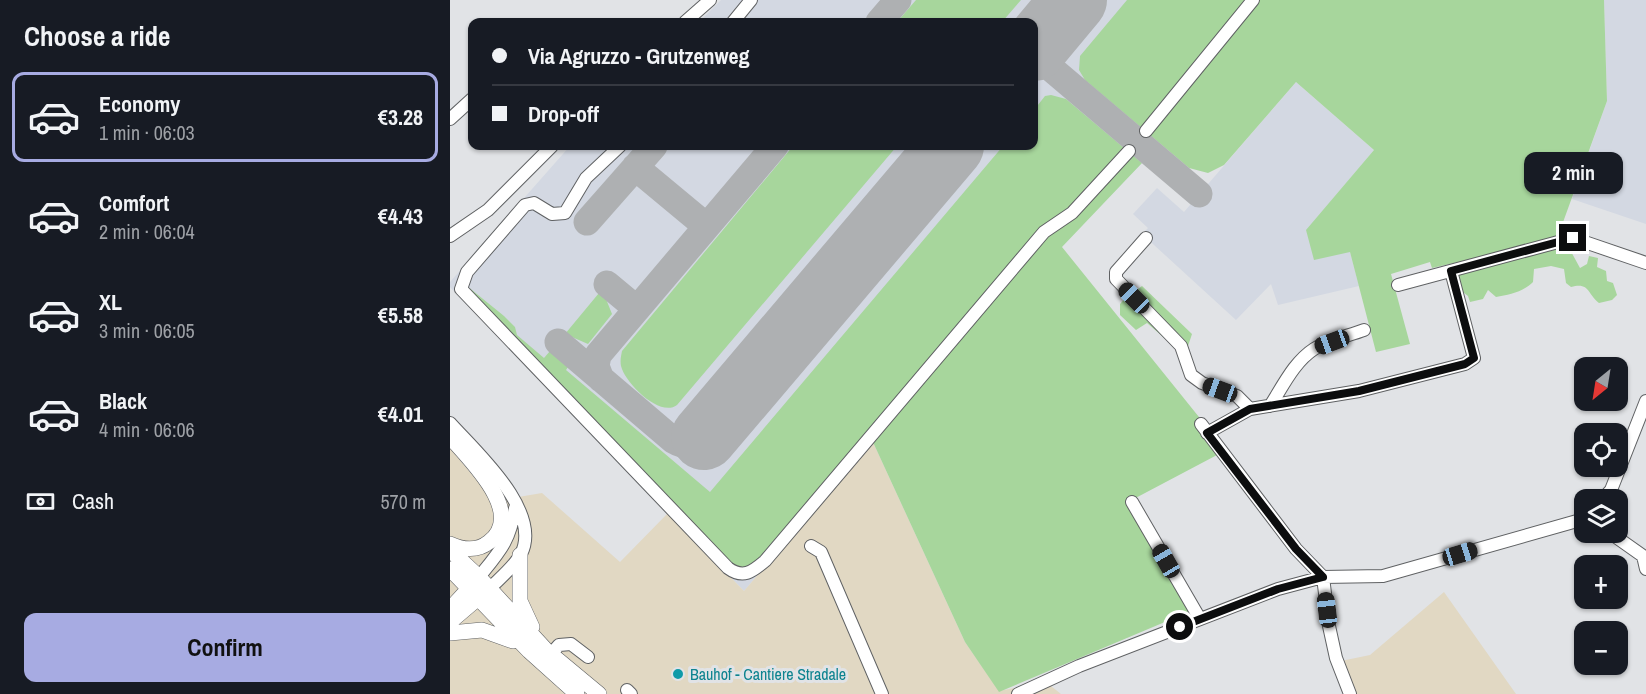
<!DOCTYPE html>
<meta charset="utf-8">
<style>
:root{--surface:#171b24;--page:#20242c;--text:#f1f3f6;--muted:#9ea1a6;--line:#363941;--accent:#a7abe2}
body{margin:0;font-family:"Archivo Narrow",sans-serif;background:var(--page);color:var(--text);height:100vh;display:flex;flex-direction:column;font-size:22px;white-space:nowrap}
*{box-sizing:border-box;margin:0}
p{font-size:20px;color:var(--muted)}
.icon{flex:none;width:33px;height:33px;fill:none;stroke:currentColor;stroke-width:2;stroke-linecap:round;stroke-linejoin:round}
.map{position:relative;flex:1;overflow:hidden}
.sheet{display:flex;flex-direction:column;background:var(--surface);width:450px}
.sheet>*{flex:none}
.guide{position:absolute;left:18px;top:18px;width:570px;height:132px;border-radius:12px;box-shadow:0 2px 4px #0004;display:grid;align-content:center;height:132px;padding:0 24px;background:var(--surface)}
.needle{width:39px;rotate:210deg}
.fabs{position:absolute;left:1124px;top:357px;display:grid;gap:12px}
.fabs a{display:grid;place-items:center;width:54px;height:54px;border-radius:12px;background:var(--surface);box-shadow:0 2px 4px #0004;font-size:30px}
.end{position:absolute;width:27px;height:27px;margin:-14px;border:8px solid #0c0d0e;background:#fff;box-shadow:0 0 0 3px #fff}
.from{border-radius:50%}
.bubble{position:absolute;height:42px;border-radius:12px;background:var(--surface);box-shadow:0 2px 4px #0004;font-size:20px;font-weight:800;line-height:42px;text-align:center}
.car{position:absolute;width:18px;height:36px;margin:-18px -9px;border-radius:8px;box-shadow:0 0 4px 2px #0007;background:linear-gradient(#222 24%,#8ab4d8 0 40%,#222 0 76%,#8ab4d8 0 86%,#222 0)}
.guide b{display:flex;align-items:center;gap:21px;height:57px;font-size:22px}
.guide b+b{border-top:2px solid var(--line)}
.guide i{width:15px;height:15px;background:var(--text)}
ul{padding:0;list-style:none}
li{display:flex;align-items:center;gap:18px;height:90px;margin:0 12px 9px;padding:0 12px;border:3px solid transparent;border-radius:12px}
li div{flex:1}
li b{display:block;font-size:22px}
li em{font-style:normal;font-weight:800}
li.selected{border-color:var(--accent)}
li>.icon{width:54px;height:54px;stroke-width:1.5}
h2{padding:0 24px;font-size:27px;line-height:72px}
.pay{display:flex;align-items:center;gap:15px;height:66px;padding:0 24px;font-size:22px}
.pay p{margin-inline-start:auto}
.button{display:flex;gap:12px;margin-top:auto;padding:12px 24px}
.button a{flex:1;height:69px;border-radius:12px;background:var(--accent);color:#111;font-size:24px;font-weight:800;line-height:69px;text-align:center}
main{display:flex;flex:1;min-height:0}
.map>svg:first-child{display:block}
.built{fill:#d3d8e2}
.industrial{fill:#e1d8c3}
.green{fill:#a7d69c}
.lines{fill:none;stroke-linecap:round;stroke-linejoin:round}
.taxiway{stroke:#aeb0b2;stroke-width:27}
.runway{stroke:#aeb0b2;stroke-width:66}
.minor-casing{stroke:#5f6163;stroke-width:14}
.major-casing{stroke:#5f6163;stroke-width:16}
.minor{stroke:#fff;stroke-width:12}
.major{stroke:#fff;stroke-width:15}
.route{stroke:#0c0d0e;stroke-width:8}
.culture-dot{fill:#0f9aa8;stroke:#e1e3e6;stroke-width:2}
.labels{text-anchor:middle;stroke-width:6;stroke-linejoin:round;paint-order:stroke}
.culture-label{font-size:16px;fill:#0d838f;stroke:#e1e3e6;text-anchor:start}
</style>
<main>
<section class="sheet">
<h2>Choose a ride</h2>
<ul>
<li class="selected"><svg class="icon" aria-label="car" viewBox="0 0 24 24"><path d="M5 17H2v-5l4-1 3-4h7l3 4 3 1v5h-3M9 17h6M6 11h13"/><circle cx="7" cy="17" r="2"/><circle cx="17" cy="17" r="2"/></svg><div><b>Economy</b><p>1 min · 06:03</p></div><em>€3.28</em></li>
<li><svg class="icon" aria-label="car" viewBox="0 0 24 24"><path d="M5 17H2v-5l4-1 3-4h7l3 4 3 1v5h-3M9 17h6M6 11h13"/><circle cx="7" cy="17" r="2"/><circle cx="17" cy="17" r="2"/></svg><div><b>Comfort</b><p>2 min · 06:04</p></div><em>€4.43</em></li>
<li><svg class="icon" aria-label="car" viewBox="0 0 24 24"><path d="M5 17H2v-5l4-1 3-4h7l3 4 3 1v5h-3M9 17h6M6 11h13"/><circle cx="7" cy="17" r="2"/><circle cx="17" cy="17" r="2"/></svg><div><b>XL</b><p>3 min · 06:05</p></div><em>€5.58</em></li>
<li><svg class="icon" aria-label="car" viewBox="0 0 24 24"><path d="M5 17H2v-5l4-1 3-4h7l3 4 3 1v5h-3M9 17h6M6 11h13"/><circle cx="7" cy="17" r="2"/><circle cx="17" cy="17" r="2"/></svg><div><b>Black</b><p>4 min · 06:06</p></div><em>€4.01</em></li>
</ul>
<div class="pay"><svg class="icon" aria-label="cash" viewBox="0 0 24 24"><path d="M3 7h18v10H3z"/><circle cx="12" cy="12" r="2"/></svg>Cash<p>570 m</p></div>
<div class="button"><a>Confirm</a></div>
</section>
<div class="map">
<svg width="1196" height="694" viewBox="0 0 1196 694">
<rect width="100%" height="100%" fill="#e1e3e6"/>
<!-- built -->
<path class="built" d="M271 0H825L692 163 422 440 294 591 0 287V282L120 146H584V22H249Z
M1154 0H1196V224L1122 199 1157 101Z
M846 82 924 150 856 231 900 252 909 286 828 305 821 284 786 320 692 234 698 228 683 214 707 188 734 212Z"/>
<!-- industrial -->
<path class="industrial" d="M422 440 515 642 549 691 596 682 611 694H0V448L44 501 92 493 170 562 218 513 294 591Z
M994 592 1066 694H906L891 661 920 655Z"/>
<!-- green -->
<path class="green" d="M466 0H571L552 22H447Z
M677 0H1154L1157 101 1112 225 1106 227 1109 239 982 268 980 262 941 274 960 344 926 352 900 252 864 260 856 230 924 150 846 82 774 165 758 173 739 168 635 80 629 70 630 56Z
M601 95 616 99 692 163 612 247 753 422 767 455 678 502 741 611 549 692 515 642 422 440 312 560 294 568 282 565 15 288 17 286 54 316 65 327 67 335 94 358 100 351 118 367 116 370 260 492 553 146H584V110L595 96Z
M343 146H447L227 405C210 418 175 383 171 366 170 361 171 356 172 351Z
M1118 246 1130 268 1137 264 1139 256 1148 258 1147 267 1156 271 1157 281 1163 283 1167 295 1162 300 1149 303C1137 294 1140 282 1121 287L1116 283 1114 269 1101 266 1084 269 1083 282C1073 292 1059 295 1046 297L1038 290 1033 299 1020 302 1018 296 1009 289 1008 275Z
M692 286 742 334 737 349 719 342 697 323 686 330 670 315V304L677 296 691 299 688 289Z
M149 293 156 299 162 314 138 344 115 334Z"/>
<g class="lines">
<!-- taxiway -->
<path class="taxiway" d="M429 22 448 0
M584 54 749 194
M185 167 256 226
M137 222 204 146
M157 284 187 309
M108 342 223 440C235 447 244 447 254 437
M151 379 146 366 148 355 325 146"/>
<!-- runway -->
<path class="runway" d="M584 48 624 0
M254 437 501 146"/>
<defs>
<path id="minor" d="M235 22 260 0
M283 22 301 0
M0 119 22 99
M696 131 803 0
M170 146 136 178 115 213 102 214 84 203 75 205 17 272 11 289 278 568C293 579 302 572 315 561L594 232 622 213 679 151
M0 236 38 210 102 146
M696 238 666 272V279L731 346 741 375 752 383 787 396 800 409
M948 285 1123 238 1196 263
M820 406C833 386 844 362 864 349 878 340 898 336 914 330
M0 423C25 451 93 511 71 554 64 567 50 578 40 588
M751 424 846 549 873 577 879 626 886 658 900 694
M757 433 800 409 909 391 1015 364 1024 358 1001 271
M1152 500 1161 490 1196 401
M682 502 750 619
M1159 532 1193 556 1196 569
M361 546 371 552 432 694
M29 577C50 551 60 541 65 508
M101 654 109 645 121 644 138 657
M177 690 181 694
M568 694 629 666 828 589 873 577 933 576 1134 519"/>
<path id="major" d="M0 437C19 459 77 514 39 542 28 551 13 550 0 544
M0 550 29 577 96 650 149 694
M70 555V601L82 627
M0 569 79 651 127 694
M0 609 24 583
M0 622 34 593
M0 633 32 630 63 641"/>
</defs>
<!-- minor casing -->
<use href="#minor" class="minor-casing"/>
<!-- major casing -->
<use href="#major" class="major-casing"/>
<!-- minor -->
<use href="#minor" class="minor"/>
<!-- major -->
<use href="#major" class="major"/>
</g>
<g class="lines">
<!-- route -->
<path class="route" d="M730 627 828 589 873 577 846 549 757 433 800 409 909 391 1015 364 1024 358 1001 271 1123 238"/>
</g>
<!-- markers -->
<circle class="culture-dot" cx="228" cy="674" r="6"/>
<g class="labels">
<!-- culture labels -->
<g class="culture-label">
<text x="240" y="680">Bauhof - Cantiere Stradale</text>
</g>
</g>
</svg>
<div class="fabs">
<a><svg class="needle" viewBox="-14 -14 28 28"><path d="M0-13l5 13h-10z" fill="#e53935"/><path d="M0 13l5-13h-10z" fill="#9ea1a6"/></svg></a>
<a><svg class="icon" aria-label="locate" viewBox="0 0 24 24"><circle cx="12" cy="12" r="6"/><path d="M12 2v4M12 18v4M2 12h4M18 12h4"/></svg></a>
<a><svg class="icon" aria-label="layers" viewBox="0 0 24 24"><path d="M12 4l9 5-9 5-9-5zM3 14l9 5 9-5"/></svg></a>
<a>+</a>
<a>−</a>
</div>
<i class="end from" style="left:730px;top:627px"></i>
<i class="end" style="left:1123px;top:238px"></i>
<div class="bubble" style="left:1074px;top:152px;width:99px">2 min</div>
<i class="car" style="left:684px;top:298px;rotate:315deg"></i>
<i class="car" style="left:882px;top:342px;rotate:250deg"></i>
<i class="car" style="left:770px;top:390px;rotate:290deg"></i>
<i class="car" style="left:1010px;top:554px;rotate:73deg"></i>
<i class="car" style="left:716px;top:561px;rotate:330deg"></i>
<i class="car" style="left:877px;top:610px;rotate:353deg"></i>
<div class="guide">
<b><i class="from"></i>Via Agruzzo - Grutzenweg</b>
<b><i></i>Drop-off</b>
</div>
</div>
</main>
